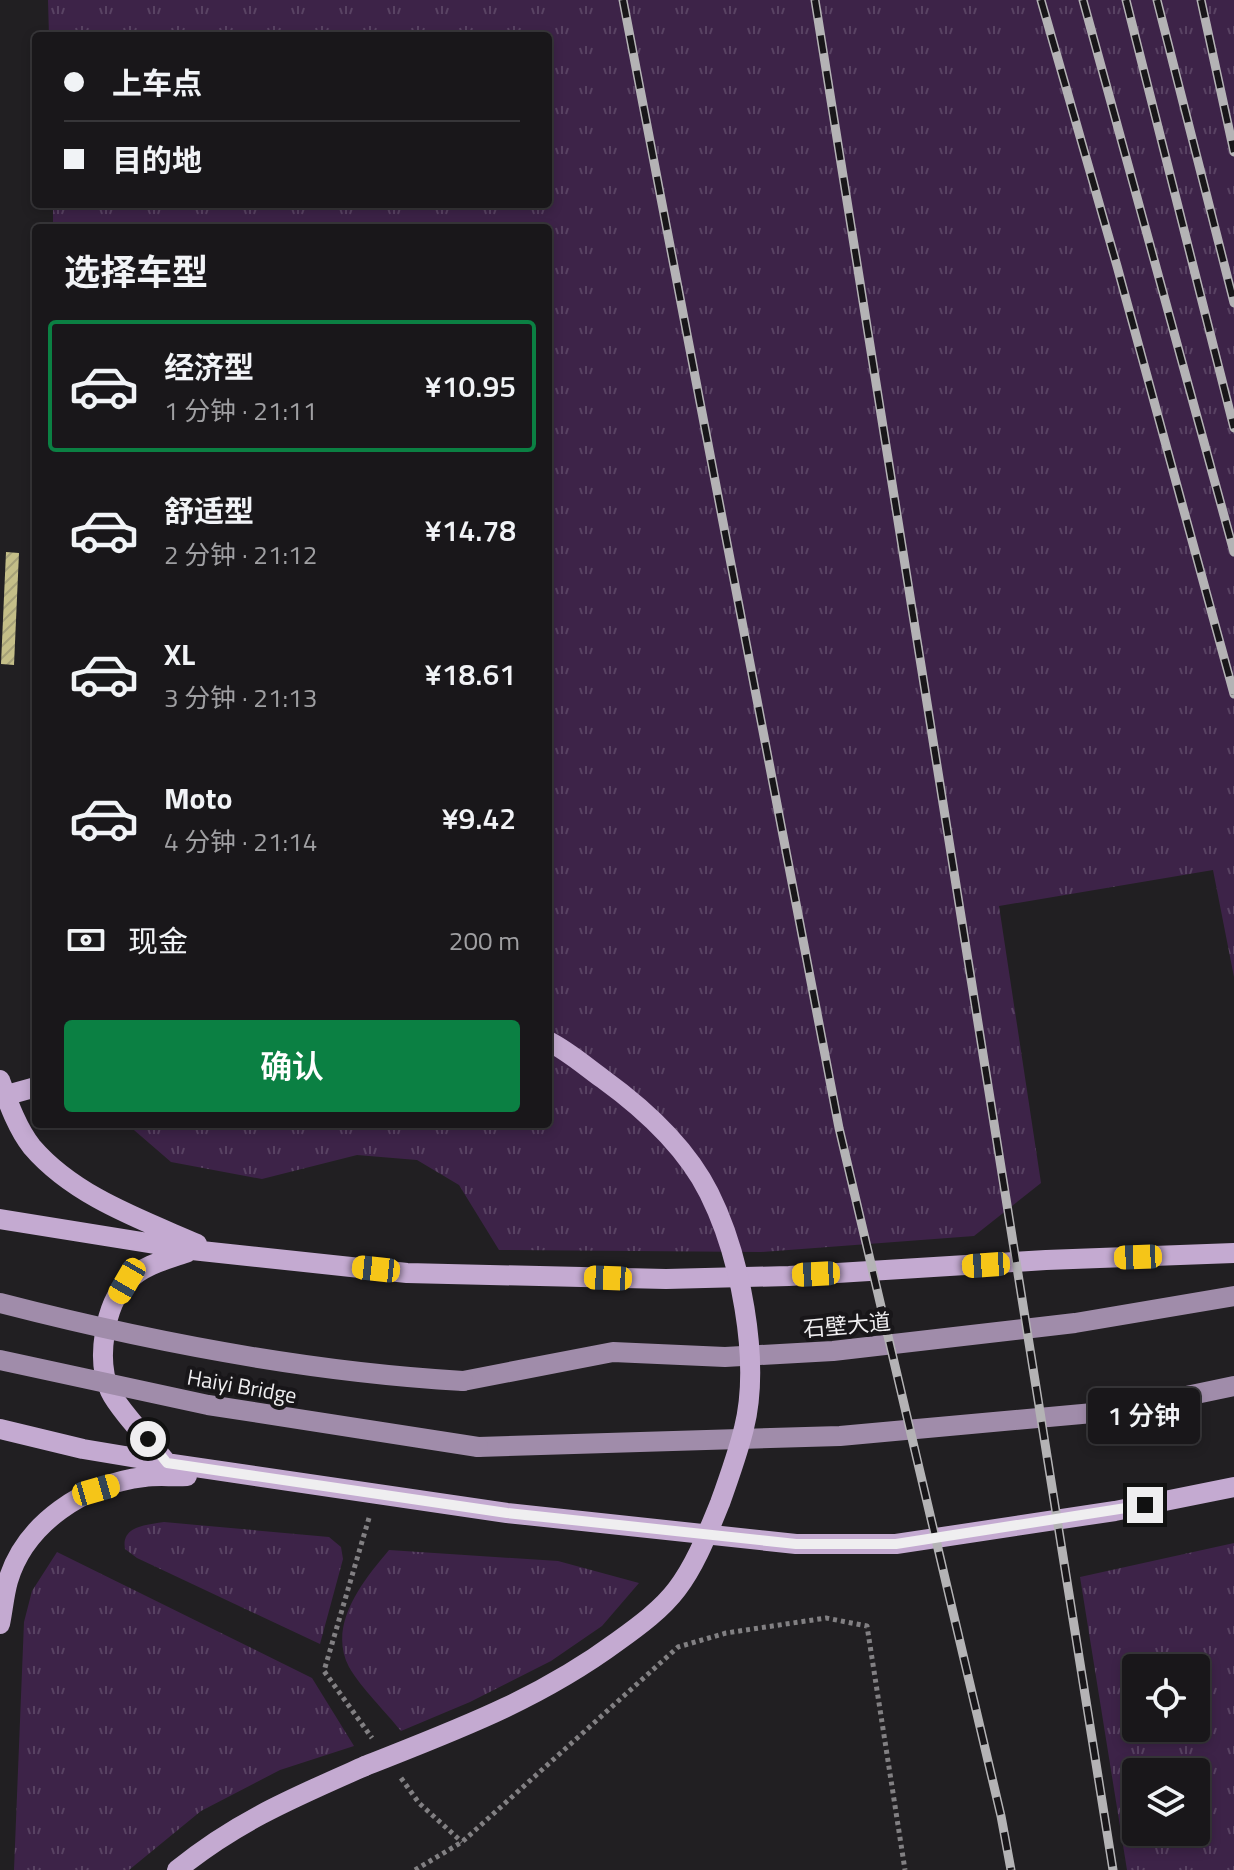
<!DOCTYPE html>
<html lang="zh">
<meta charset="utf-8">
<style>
:root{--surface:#19171a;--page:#222023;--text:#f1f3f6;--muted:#9f9fa2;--line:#373639;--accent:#0b8043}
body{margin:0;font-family:"Titillium Web","Noto Sans SC",sans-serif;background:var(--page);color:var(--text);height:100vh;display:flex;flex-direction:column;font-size:30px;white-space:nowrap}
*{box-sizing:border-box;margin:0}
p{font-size:26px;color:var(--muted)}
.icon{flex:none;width:44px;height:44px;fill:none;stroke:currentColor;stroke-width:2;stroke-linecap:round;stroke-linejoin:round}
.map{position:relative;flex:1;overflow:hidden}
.drawer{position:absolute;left:32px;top:224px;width:520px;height:904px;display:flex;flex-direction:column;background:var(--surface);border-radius:8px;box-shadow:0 4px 12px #0003,0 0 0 2px var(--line)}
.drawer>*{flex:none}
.banner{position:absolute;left:32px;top:32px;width:520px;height:176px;border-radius:8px;box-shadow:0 4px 12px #0003,0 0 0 2px var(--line);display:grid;align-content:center;height:176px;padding:0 32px;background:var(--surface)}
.controls{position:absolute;left:1122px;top:1654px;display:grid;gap:16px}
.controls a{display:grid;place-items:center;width:88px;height:88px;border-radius:8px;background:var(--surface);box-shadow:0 4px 12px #0003,0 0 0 2px var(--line);font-size:40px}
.end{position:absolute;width:36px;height:36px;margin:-18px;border:10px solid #efeef0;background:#111;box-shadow:0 0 0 4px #111}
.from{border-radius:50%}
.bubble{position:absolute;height:56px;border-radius:8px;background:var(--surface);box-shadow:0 4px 12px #0003,0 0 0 2px var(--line);font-size:26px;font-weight:600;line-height:56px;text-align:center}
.car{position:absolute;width:24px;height:48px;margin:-24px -12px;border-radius:10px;box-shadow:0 0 6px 2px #0007;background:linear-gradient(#f5c518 24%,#345 0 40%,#f5c518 0 76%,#345 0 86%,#f5c518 0)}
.banner b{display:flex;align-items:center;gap:28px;height:76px;font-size:30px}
.banner b+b{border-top:2px solid var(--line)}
.banner i{width:20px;height:20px;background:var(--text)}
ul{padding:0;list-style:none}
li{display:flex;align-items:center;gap:24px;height:132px;margin:0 16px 12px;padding:0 16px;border:4px solid transparent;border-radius:8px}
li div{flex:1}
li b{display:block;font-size:30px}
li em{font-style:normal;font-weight:600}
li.selected{border-color:var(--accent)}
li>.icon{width:72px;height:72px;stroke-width:1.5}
h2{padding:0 32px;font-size:36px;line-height:96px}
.pay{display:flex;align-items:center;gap:20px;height:88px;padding:0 32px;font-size:30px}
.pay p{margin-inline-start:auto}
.cta{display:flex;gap:16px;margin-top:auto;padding:16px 32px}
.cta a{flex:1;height:92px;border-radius:8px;background:var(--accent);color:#fff;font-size:32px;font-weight:600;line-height:92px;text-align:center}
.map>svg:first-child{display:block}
.grass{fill:url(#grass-tufts);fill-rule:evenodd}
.building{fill:url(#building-hatch)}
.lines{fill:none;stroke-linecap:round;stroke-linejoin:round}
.path{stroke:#828083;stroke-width:5;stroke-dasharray:4 4;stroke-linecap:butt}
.secondary{stroke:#a08caa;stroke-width:20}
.primary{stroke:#c4aad1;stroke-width:20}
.rail-casing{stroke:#b4b3b5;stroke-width:9}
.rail{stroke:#181619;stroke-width:6;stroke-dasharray:18;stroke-linecap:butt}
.secondary-bridge{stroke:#a08caa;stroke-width:20}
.primary-bridge{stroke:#c4aad1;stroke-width:20}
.route{stroke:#efeef0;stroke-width:10}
.labels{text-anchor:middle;stroke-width:8;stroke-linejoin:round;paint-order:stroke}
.street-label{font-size:22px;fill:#efeef0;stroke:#181619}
</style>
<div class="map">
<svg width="1234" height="1870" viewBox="0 0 1234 1870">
<defs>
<pattern id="grass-tufts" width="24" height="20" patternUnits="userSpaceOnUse" patternTransform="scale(2)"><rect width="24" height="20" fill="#3d2348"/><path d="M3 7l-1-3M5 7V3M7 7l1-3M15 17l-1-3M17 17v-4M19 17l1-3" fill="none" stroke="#594363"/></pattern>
<pattern id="building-hatch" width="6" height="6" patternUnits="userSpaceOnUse" patternTransform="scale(2)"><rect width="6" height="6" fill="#c4be88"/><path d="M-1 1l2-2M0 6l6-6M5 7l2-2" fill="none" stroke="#a5a078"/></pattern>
</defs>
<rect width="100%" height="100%" fill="#211f22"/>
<!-- grass -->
<path class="grass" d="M48 0H1234V977L1213 870 999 906 1041 1183 974 1236 761 1252 499 1250 459 1185 417 1160 357 1155 262 1179 171 1162 127 1124H548V228H53V204H548V36H49Z
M164 1522 329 1537 341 1547 343 1559 320 1644 137 1558 125 1549C121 1526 146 1525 164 1522Z
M1234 1543V1870H1127L1080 1577ZM1196 1668V1728H1136V1668ZM1196 1772V1832H1136V1772Z
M389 1550 558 1561 639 1583 602 1626 551 1661 470 1702 401 1731C386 1712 361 1688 349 1667 327 1625 363 1581 389 1550Z
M57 1552 312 1678 354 1746 280 1770 201 1811 129 1870H14L24 1622 32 1591Z"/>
<!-- building -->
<path class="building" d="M6 552 19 553 14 665 1 664Z"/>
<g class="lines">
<!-- path -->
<path class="path" d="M369 1518 324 1671 372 1738
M401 1778 419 1803 462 1842
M415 1870 462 1842 678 1647 726 1633 826 1618 867 1626 905 1870"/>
<!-- secondary -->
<path class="secondary" d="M463 1381 613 1352 725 1357 833 1351 1075 1323 1234 1296
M478 1447 840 1436 1115 1411 1234 1386"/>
<!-- primary -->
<path class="primary" d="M0 1080C8 1102 17 1128 32 1147 74 1196 140 1219 197 1244
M0 1219 192 1250 407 1273 666 1279 789 1276 1046 1260 1234 1253
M0 1429 83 1449 167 1463 507 1513 796 1544H896L1115 1511 1234 1487
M167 1463C152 1444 119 1410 110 1391 96 1361 104 1305 128 1281 143 1265 168 1259 188 1252
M0 1624C3 1610 4 1595 8 1581 25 1523 85 1484 144 1477 158 1475 173 1477 187 1476
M177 1870C237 1821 295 1797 365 1766"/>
<defs>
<path id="rail" d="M623 0 839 1128 1001 1816 1011 1870
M815 0 1113 1870
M1041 0 1117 266 1234 694
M1083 0 1234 552
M1126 0 1234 428
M1157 0 1234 303
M1201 0 1234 152"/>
</defs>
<!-- rail casing -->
<use href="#rail" class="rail-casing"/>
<!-- rail -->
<use href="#rail" class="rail"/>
<!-- secondary-bridge -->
<path class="secondary-bridge" d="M0 1303C151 1342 307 1372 463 1381
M0 1360 208 1405 478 1447"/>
<!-- primary-bridge -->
<path class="primary-bridge" d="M0 1097 36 1087
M365 1766C456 1730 538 1700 618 1641 639 1626 662 1609 677 1589 696 1564 708 1532 720 1503 729 1478 738 1453 744 1428 761 1360 740 1255 709 1193 686 1147 643 1108 603 1079 585 1066 568 1051 548 1041"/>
</g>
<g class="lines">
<!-- route -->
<path class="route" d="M148 1439 167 1463 507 1513 796 1544H896L1145 1505"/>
</g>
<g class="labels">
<!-- street labels -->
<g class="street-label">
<text transform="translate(847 1325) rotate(-5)" y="8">石壁大道</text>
<text transform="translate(242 1386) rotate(10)" y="8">Haiyi Bridge</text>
</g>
</g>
</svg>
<div class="controls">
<a><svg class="icon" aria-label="locate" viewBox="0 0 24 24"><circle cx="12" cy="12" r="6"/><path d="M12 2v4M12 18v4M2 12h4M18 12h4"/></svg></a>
<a><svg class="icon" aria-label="layers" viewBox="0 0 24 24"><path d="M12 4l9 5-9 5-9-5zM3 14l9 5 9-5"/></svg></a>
</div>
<i class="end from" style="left:148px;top:1439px"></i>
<i class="end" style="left:1145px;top:1505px"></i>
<div class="bubble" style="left:1088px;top:1388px;width:112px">1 分钟</div>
<i class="car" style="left:1138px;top:1257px;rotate:268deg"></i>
<i class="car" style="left:986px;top:1265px;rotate:266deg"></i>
<i class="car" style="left:376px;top:1269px;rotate:276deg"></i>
<i class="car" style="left:816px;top:1274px;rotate:267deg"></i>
<i class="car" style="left:608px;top:1278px;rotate:272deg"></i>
<i class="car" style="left:127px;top:1281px;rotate:210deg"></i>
<i class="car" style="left:96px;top:1490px;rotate:74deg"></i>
<div class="banner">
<b><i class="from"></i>上车点</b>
<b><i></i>目的地</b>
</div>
<section class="drawer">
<h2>选择车型</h2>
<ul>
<li class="selected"><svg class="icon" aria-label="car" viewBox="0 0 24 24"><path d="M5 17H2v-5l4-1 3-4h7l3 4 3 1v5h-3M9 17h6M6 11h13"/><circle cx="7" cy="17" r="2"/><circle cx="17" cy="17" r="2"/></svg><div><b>经济型</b><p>1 分钟 · 21:11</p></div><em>¥10.95</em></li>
<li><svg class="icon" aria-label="car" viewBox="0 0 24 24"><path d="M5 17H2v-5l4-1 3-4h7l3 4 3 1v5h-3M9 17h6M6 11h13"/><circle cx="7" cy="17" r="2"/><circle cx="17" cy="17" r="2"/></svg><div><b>舒适型</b><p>2 分钟 · 21:12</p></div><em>¥14.78</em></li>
<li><svg class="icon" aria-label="car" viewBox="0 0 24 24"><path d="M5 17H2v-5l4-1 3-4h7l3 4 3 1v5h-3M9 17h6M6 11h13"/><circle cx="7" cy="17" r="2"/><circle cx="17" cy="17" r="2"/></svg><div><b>XL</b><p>3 分钟 · 21:13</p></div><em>¥18.61</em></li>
<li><svg class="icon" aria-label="car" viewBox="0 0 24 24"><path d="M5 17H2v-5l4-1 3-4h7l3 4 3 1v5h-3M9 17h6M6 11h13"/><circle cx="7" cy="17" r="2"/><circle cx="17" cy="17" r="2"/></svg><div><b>Moto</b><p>4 分钟 · 21:14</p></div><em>¥9.42</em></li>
</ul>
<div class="pay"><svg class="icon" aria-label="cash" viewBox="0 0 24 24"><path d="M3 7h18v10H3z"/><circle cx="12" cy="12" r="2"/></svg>现金<p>200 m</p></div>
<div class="cta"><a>确认</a></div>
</section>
</div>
